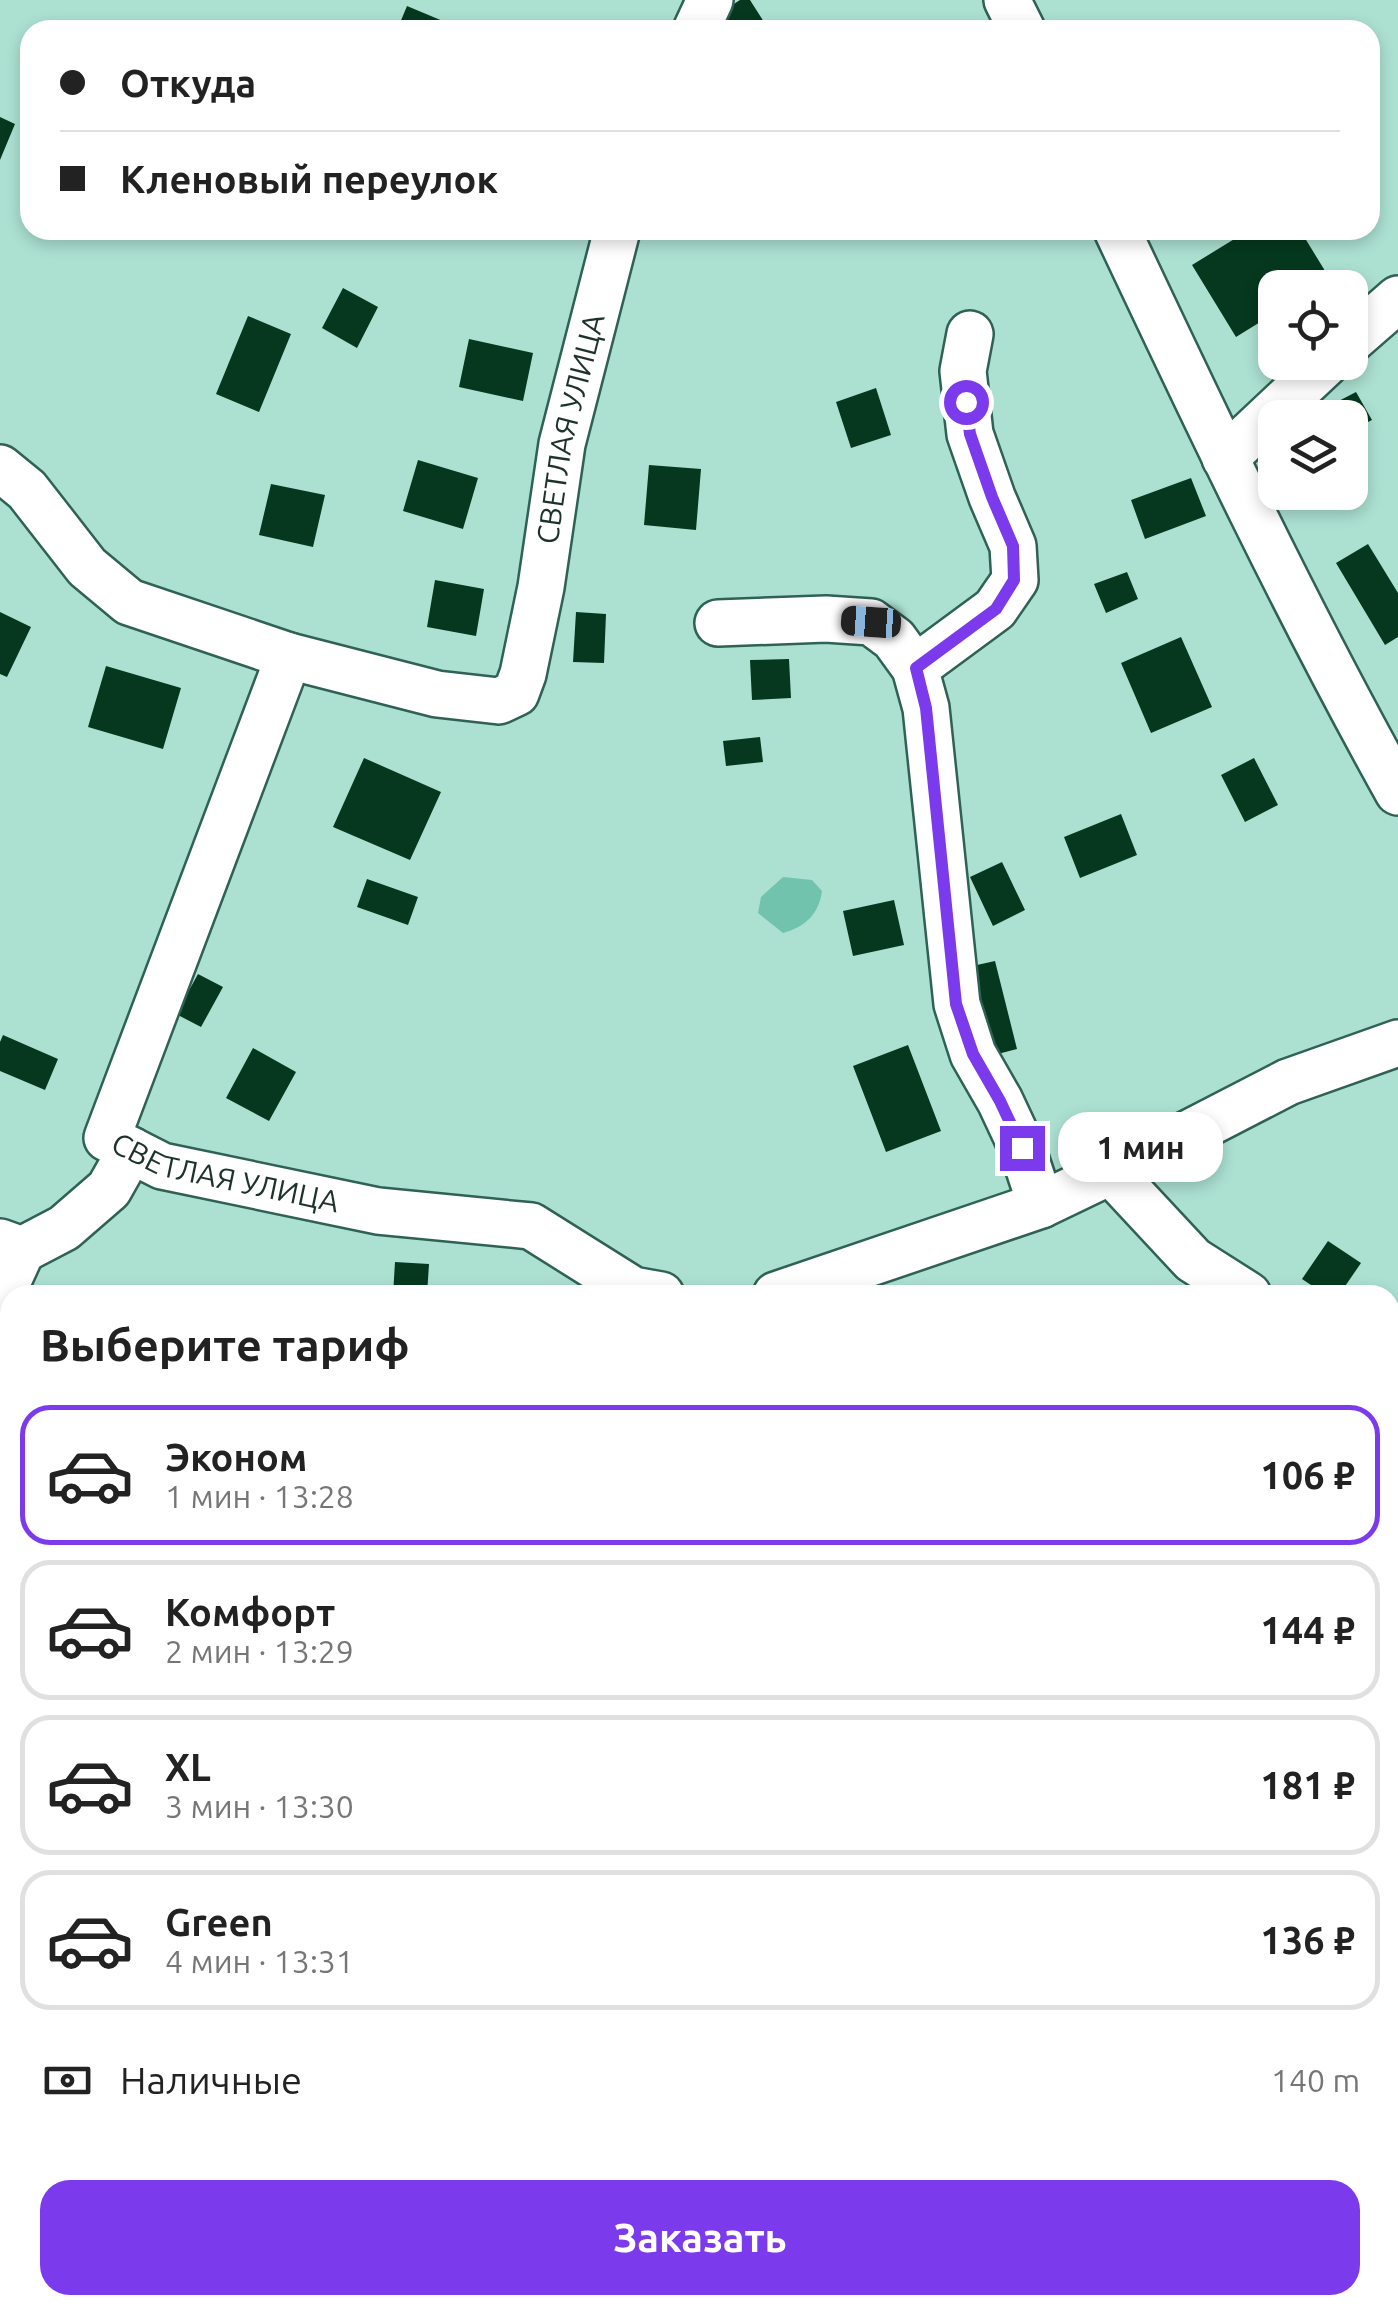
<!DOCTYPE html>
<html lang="ru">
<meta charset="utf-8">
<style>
:root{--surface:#fff;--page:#f6f6f6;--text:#222;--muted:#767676;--line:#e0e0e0;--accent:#7c3aed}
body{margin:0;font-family:Ubuntu,sans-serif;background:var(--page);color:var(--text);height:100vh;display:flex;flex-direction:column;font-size:38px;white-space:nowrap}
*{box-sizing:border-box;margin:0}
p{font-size:32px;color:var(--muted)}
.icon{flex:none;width:55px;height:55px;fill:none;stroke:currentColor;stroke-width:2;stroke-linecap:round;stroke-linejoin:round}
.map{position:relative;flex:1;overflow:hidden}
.details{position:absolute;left:0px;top:1285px;width:1400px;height:1030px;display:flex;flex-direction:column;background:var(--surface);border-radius:30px 30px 0 0;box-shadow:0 5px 15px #0003}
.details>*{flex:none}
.top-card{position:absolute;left:20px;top:20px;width:1360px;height:220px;border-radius:30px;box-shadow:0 5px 15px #0003;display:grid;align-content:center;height:220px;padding:0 40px;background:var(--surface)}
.fabs{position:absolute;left:1258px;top:270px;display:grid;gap:20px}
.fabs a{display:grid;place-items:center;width:110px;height:110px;border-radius:20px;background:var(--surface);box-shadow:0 5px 15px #0003;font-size:50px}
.end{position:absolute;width:45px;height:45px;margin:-22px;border:12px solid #7c3aed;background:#fff;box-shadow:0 0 0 5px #fff}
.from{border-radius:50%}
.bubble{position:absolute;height:70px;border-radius:30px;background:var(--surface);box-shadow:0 5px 15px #0003;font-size:32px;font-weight:600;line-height:70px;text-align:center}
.car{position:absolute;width:30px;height:60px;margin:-30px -15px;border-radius:12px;box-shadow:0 0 8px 2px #0007;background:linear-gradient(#222 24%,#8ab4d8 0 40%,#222 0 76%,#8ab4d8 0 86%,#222 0)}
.top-card b{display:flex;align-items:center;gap:35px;height:95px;font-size:38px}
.top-card b+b{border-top:2px solid var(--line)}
.top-card i{width:25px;height:25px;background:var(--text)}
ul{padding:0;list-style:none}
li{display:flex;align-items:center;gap:30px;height:140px;margin:0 20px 15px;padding:0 20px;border:5px solid var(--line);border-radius:30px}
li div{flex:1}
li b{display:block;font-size:38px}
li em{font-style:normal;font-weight:600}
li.on{border-color:var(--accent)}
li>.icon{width:90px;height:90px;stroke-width:1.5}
h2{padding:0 40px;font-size:45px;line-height:120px}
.pay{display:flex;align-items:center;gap:25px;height:110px;padding:0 40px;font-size:38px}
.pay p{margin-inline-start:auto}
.action{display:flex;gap:20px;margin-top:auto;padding:20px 40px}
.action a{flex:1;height:115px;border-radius:30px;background:var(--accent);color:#fff;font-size:40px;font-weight:600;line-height:115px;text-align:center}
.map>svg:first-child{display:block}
.water{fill:#72c3ae}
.building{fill:#06381f}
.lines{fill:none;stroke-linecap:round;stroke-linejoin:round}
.minor-casing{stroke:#2f6155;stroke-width:50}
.minor{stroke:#fff;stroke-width:45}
.route{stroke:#7c3aed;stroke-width:12}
.labels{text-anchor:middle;stroke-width:10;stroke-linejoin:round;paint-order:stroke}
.street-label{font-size:30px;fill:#1d322c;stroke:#ace1d2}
</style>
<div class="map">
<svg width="1398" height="2315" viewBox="0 0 1398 2315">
<rect width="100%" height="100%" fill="#ace1d2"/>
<!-- water -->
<path class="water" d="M783 877 812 880 822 891C819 914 805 927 783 933L758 913 761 897Z"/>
<!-- building -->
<path class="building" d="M740 0H750L769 30H719L712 18Z
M407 6 450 24 448 30H397Z
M0 117 15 124 0 160Z
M227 230H255L251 240Z
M1249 230H1300L1330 279 1317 288H1275V313L1236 337 1192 265Z
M343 288 378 307 357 348 322 328Z
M248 316 291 334 259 412 216 394Z
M469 339 533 353 523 401 459 387Z
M876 388 891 435 851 448 836 402Z
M1356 392 1372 420 1350 431V418H1306Z
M418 460 478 478 463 529 403 511Z
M649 465 701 469 696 530 644 525Z
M1191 478 1206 516 1145 539 1131 500Z
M271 484 325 495 313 547 259 535Z
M1368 544 1398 593V637L1385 645 1336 563Z
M1127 572 1138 599 1106 613 1094 584Z
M435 580 484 589 476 636 427 627Z
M0 612 31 627 7 677 0 674Z
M576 612 606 614 604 663 573 662Z
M1181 637 1212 707 1151 733 1121 663Z
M789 659 791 698 752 700 750 660Z
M106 666 181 688 163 749 88 727Z
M760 737 763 762 726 766 723 741Z
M364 758 441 792 410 860 333 827Z
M1254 758 1278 805 1245 822 1221 775Z
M1121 814 1137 855 1080 878 1064 837Z
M1002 862 1025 910 993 926 970 877Z
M367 879 418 897 408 925 357 907Z
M894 900 904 945 853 956 843 911Z
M995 961 1017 1049 990 1056 968 967Z
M198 974 223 987 201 1027 176 1014Z
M3 1035 58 1059 45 1090 0 1071V1042Z
M908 1045 941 1131 886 1152 853 1066Z
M253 1048 296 1072 269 1121 226 1098Z
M1328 1241 1361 1263 1339 1295H1326L1302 1279Z
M395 1262 429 1264 427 1295H393Z
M0 1822 10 1832V1850L0 1860Z
M657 2305H727L738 2315H658L653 2310Z"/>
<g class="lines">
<defs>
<g id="minor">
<path d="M1007 0 1022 30"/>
<path d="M696 30 710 0"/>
<path d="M1117 230C1206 419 1296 609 1398 792"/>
<path d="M1350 341 1398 299"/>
<path d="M1225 458 1327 362"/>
<path id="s1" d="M0 468 27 490 87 567 129 602 289 656 437 694 499 701 516 693 523 674 541 587 562 444 617 230"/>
<path d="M718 623 826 619 871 622 894 639 915 668 926 708 957 1004 973 1054 1000 1101 1022 1148 1041 1205"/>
<path id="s2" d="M289 656 107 1138 162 1166 378 1211 531 1226 633 1290 661 1295"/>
<path d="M915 668 995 609 1015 580 1013 546 992 497 970 434 963 371 970 334"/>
<path d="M1111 1172 1193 1260 1248 1295"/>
<path d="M0 1242 22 1250 64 1228 109 1189 131 1150"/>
<path d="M776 1295 1041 1205 1168 1144 1288 1082 1398 1043"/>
<path d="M0 1331 2 1294 22 1250"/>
<path d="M1390 1385 1398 1391"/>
<path d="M0 1474 10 1484"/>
<path d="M0 1945 10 1954"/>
<path d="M1390 2218 1398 2227"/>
<path d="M370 2305 380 2315"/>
<path d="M867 2305 878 2315"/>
<path d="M1049 2315 1057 2305"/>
<path d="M1384 2315 1398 2295"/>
</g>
</defs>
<!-- minor casing -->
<use href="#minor" class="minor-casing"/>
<!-- minor -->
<use href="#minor" class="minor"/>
</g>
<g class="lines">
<!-- route -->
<path class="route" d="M966 402 970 434 992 497 1013 546 1014 580 996 609 916 668 926 708 956 1004 973 1054 1000 1101 1022 1148"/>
</g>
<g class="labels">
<!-- street labels -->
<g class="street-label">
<text dy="10" stroke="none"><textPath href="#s1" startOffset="860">СВЕТЛАЯ УЛИЦА</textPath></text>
<text dy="10" stroke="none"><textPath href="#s2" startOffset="640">СВЕТЛАЯ УЛИЦА</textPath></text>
</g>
</g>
</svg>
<div class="fabs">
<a><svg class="icon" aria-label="locate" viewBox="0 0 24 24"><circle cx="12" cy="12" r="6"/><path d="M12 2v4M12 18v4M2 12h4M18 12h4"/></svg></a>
<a><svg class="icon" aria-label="layers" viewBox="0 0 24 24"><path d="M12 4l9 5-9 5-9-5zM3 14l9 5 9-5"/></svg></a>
</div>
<i class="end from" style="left:966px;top:402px"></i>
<i class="end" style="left:1022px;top:1148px"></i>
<div class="bubble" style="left:1058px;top:1112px;width:165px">1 мин</div>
<i class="car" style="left:871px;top:622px;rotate:274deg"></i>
<div class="top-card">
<b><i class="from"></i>Откуда</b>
<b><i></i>Кленовый переулок</b>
</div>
<section class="details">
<h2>Выберите тариф</h2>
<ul>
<li class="on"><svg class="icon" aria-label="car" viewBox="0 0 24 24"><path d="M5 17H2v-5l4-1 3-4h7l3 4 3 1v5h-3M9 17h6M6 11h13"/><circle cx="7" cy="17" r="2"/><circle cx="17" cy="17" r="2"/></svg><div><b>Эконом</b><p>1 мин · 13:28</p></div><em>106 ₽</em></li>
<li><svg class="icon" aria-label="car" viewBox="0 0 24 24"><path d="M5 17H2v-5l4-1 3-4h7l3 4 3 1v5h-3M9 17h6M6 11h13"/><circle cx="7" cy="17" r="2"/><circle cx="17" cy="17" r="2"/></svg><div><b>Комфорт</b><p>2 мин · 13:29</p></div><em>144 ₽</em></li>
<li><svg class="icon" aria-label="car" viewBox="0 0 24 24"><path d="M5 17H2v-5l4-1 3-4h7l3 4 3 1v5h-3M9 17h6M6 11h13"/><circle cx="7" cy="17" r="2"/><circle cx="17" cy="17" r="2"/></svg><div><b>XL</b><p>3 мин · 13:30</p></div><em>181 ₽</em></li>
<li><svg class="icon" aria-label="car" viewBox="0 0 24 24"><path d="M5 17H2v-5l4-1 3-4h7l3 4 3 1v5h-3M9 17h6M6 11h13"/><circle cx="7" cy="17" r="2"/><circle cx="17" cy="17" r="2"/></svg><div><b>Green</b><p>4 мин · 13:31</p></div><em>136 ₽</em></li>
</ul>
<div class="pay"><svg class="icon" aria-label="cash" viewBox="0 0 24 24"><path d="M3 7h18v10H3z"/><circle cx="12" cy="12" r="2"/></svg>Наличные<p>140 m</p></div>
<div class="action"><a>Заказать</a></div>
</section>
</div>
